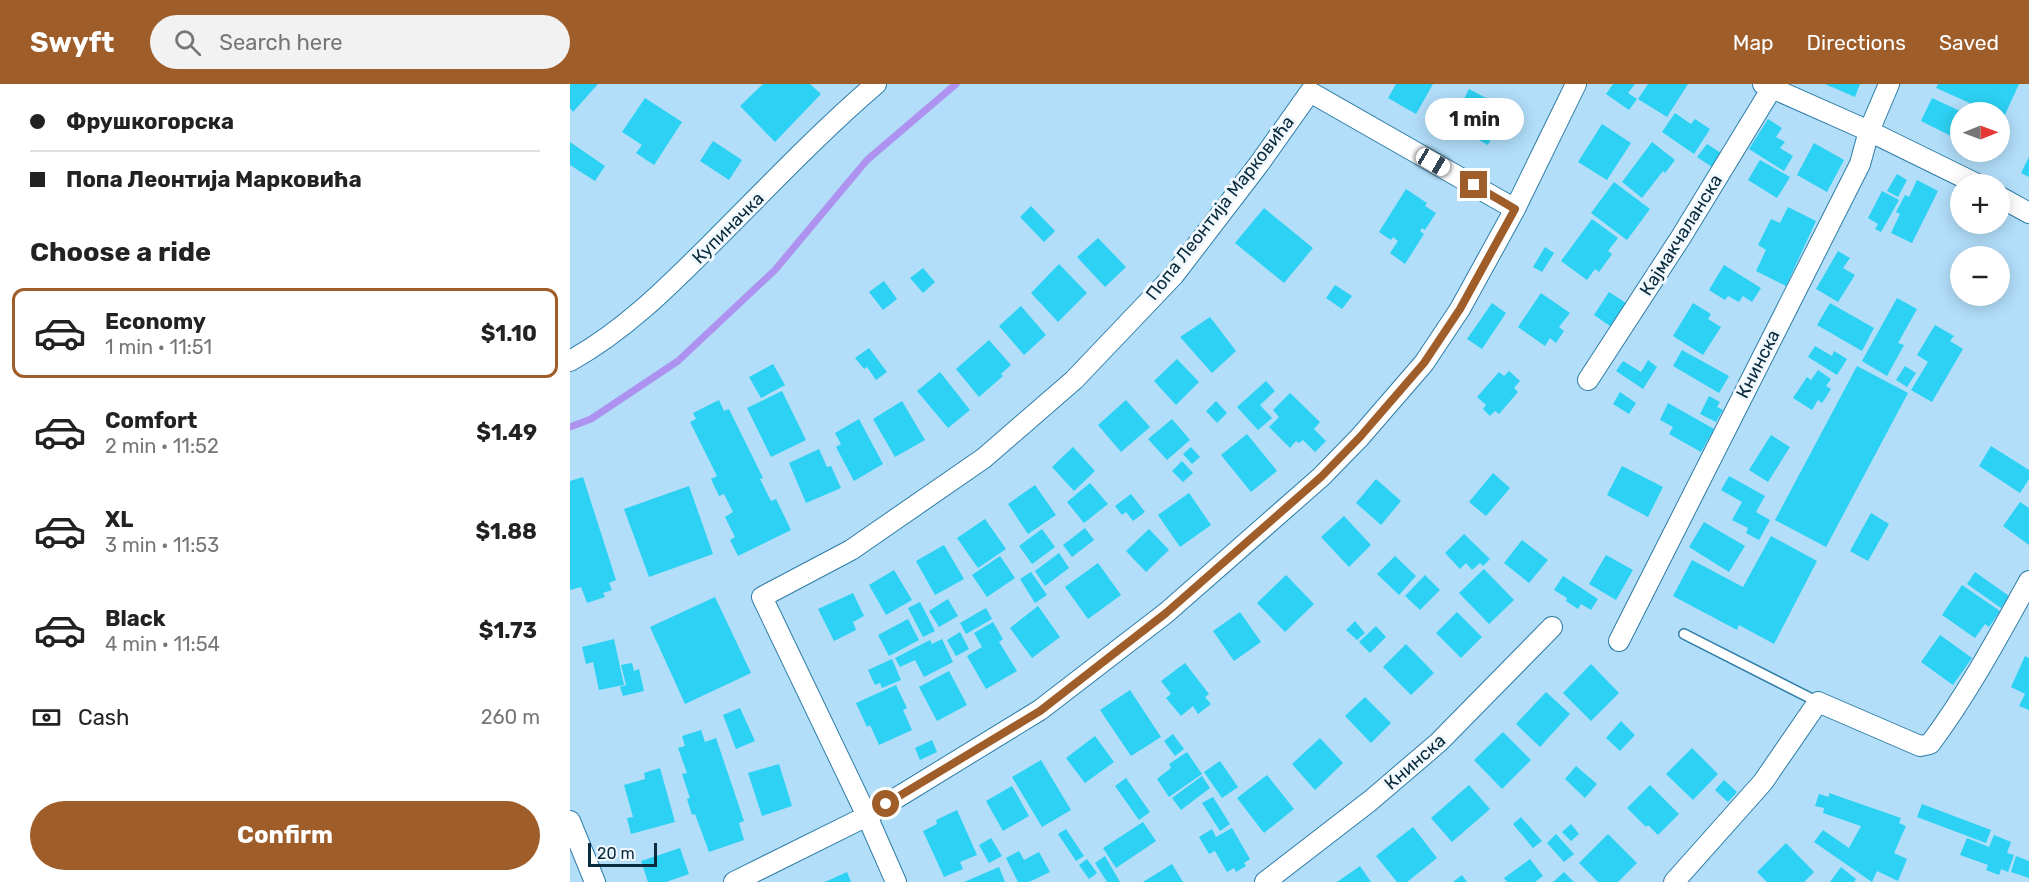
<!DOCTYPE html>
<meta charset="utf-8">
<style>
:root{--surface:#fff;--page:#f2f2f2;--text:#222;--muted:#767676;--line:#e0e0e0;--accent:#9f5d29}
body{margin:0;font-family:Rubik,sans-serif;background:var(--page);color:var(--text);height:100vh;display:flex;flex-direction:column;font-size:22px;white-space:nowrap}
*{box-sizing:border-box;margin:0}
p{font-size:20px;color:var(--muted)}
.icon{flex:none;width:33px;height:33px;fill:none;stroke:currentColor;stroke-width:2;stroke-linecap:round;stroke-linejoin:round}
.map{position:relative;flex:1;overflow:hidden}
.sheet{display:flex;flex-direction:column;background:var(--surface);width:570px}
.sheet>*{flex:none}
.guide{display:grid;align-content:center;height:132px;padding:0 30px;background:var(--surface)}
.needle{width:39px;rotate:89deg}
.controls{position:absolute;left:1380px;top:18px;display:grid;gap:12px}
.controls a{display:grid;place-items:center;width:60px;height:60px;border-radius:50%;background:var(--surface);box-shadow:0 3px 15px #0003;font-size:30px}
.scale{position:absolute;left:18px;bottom:15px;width:69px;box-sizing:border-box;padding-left:6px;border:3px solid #092b3d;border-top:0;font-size:16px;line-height:21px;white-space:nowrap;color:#092b3d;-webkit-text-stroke:4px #f2f9fe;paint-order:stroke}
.end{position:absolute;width:27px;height:27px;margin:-14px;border:8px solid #9f5d29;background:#fff;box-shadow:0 0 0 3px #fff}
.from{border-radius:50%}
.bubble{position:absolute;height:42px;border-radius:21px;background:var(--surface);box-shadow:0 3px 15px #0003;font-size:20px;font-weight:700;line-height:42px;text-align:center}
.car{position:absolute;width:18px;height:36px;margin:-18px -9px;border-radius:8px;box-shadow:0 0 4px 2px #0007;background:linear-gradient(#fff 24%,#345 0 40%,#fff 0 76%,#345 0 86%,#fff 0)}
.guide b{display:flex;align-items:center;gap:21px;height:57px;font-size:22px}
.guide b+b{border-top:2px solid var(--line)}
.guide i{width:15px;height:15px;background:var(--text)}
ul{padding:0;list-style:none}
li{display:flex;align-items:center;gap:18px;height:90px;margin:0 12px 9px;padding:0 18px;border:3px solid transparent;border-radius:12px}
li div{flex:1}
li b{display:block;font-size:22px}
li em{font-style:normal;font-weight:700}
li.selected{border-color:var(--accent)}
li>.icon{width:54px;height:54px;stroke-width:1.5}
h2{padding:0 30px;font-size:27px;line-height:72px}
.pay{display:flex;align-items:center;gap:15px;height:66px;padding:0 30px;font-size:22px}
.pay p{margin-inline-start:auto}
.cta{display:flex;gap:12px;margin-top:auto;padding:12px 30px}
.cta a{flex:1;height:69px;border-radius:36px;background:var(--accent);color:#fff;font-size:24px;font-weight:700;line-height:69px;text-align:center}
header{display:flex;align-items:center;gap:36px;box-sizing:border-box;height:84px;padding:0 30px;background:var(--accent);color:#fff}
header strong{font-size:28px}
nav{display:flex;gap:33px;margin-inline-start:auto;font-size:21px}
.search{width:420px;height:54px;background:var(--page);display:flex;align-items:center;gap:15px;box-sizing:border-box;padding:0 21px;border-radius:33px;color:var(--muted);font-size:22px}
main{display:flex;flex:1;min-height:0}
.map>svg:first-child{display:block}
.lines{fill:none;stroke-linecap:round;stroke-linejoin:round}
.stream{stroke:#ad93ef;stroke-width:7}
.building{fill:#2cd1f3}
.lane-casing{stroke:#2d7da7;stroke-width:12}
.street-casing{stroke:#2d7da7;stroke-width:22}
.lane{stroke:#fff;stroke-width:9}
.street{stroke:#fff;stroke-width:20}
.route{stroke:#9f5d29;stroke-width:8}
.labels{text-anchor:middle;stroke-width:6;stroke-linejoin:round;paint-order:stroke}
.street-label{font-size:18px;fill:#092b3d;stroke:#f2f9fe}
</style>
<header>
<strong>Swyft</strong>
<div class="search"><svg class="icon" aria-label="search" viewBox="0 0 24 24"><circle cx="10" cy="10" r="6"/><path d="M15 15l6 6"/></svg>Search here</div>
<nav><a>Map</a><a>Directions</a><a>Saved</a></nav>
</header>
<main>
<section class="sheet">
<div class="guide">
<b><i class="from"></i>Фрушкогорска</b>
<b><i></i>Попа Леонтија Марковића</b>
</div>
<h2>Choose a ride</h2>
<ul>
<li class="selected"><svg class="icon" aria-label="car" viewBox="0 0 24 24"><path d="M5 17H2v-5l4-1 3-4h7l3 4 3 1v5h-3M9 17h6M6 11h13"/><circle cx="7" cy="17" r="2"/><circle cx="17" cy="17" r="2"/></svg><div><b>Economy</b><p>1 min · 11:51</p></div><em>$1.10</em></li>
<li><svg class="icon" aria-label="car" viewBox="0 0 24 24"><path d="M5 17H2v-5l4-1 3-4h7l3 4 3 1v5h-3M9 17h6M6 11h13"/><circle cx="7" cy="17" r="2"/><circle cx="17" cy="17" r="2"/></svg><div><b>Comfort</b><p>2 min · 11:52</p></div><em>$1.49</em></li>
<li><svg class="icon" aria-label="car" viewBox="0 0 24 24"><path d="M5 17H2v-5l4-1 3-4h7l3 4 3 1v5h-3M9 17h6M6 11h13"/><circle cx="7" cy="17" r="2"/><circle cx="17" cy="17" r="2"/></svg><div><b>XL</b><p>3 min · 11:53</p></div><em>$1.88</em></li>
<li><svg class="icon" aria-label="car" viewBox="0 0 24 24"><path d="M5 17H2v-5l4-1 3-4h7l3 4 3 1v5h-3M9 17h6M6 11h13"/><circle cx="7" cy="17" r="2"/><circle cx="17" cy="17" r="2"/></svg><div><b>Black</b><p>4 min · 11:54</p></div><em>$1.73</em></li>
</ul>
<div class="pay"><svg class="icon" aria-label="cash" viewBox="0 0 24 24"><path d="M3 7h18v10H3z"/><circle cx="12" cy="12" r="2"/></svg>Cash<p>260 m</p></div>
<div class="cta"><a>Confirm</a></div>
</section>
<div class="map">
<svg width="1459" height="798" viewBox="0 0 1459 798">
<rect width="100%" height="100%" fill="#b2defa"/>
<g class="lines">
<!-- stream -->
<path class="stream" d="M0 343 21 335 108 277 205 186 297 76 386 0"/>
</g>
<!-- building -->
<path class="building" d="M0 0H28L3 28 0 24Z
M193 0H240L251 10 205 58 170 22Z
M826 0H863L846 30 818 14Z
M1043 0H1065L1058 9 1067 15 1059 26 1036 10Z
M1078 0H1118L1097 33 1068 15Z
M1255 0H1290L1285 13Z
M1368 0H1449L1433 35 1430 33V28H1420L1366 4Z
M899 5 937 25 918 61 881 41Z
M75 14 112 38 84 81 66 69 72 61 52 48Z
M1362 14 1390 27V43L1385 54 1351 37Z
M1105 29 1121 40 1125 35 1140 45 1124 70 1092 48Z
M1198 35 1212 44 1206 53 1215 58 1210 64 1223 72 1214 87 1179 65Z
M1032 40 1061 59 1037 96 1008 78Z
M143 57 172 76 159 96 130 77Z
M0 58 35 82 25 97 0 81Z
M1082 58 1105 76 1095 89 1093 87 1072 114 1052 98Z
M1244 59 1274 76 1257 108 1227 91Z
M1137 60 1151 69 1142 83 1127 73Z
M1459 73V93L1451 89Z
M1190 76 1220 93 1207 114 1178 96Z
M1327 90 1337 96 1328 113 1317 107Z
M1347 96 1368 107 1342 159 1321 149 1330 130 1326 128 1335 111 1339 113Z
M1044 98 1080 125 1057 156 1021 129Z
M836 105 857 119 855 122 866 129 855 146 852 144 850 147 854 150 835 180 820 169 828 157 823 153 821 156 809 148Z
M1312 107 1329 116 1311 148 1305 145 1308 140 1298 134Z
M461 122 485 147 474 158 450 133Z
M1218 123 1246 137 1216 202 1186 187 1196 166 1188 161 1201 135 1210 139Z
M694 124 743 164 714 199 665 159Z
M1022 135 1048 154 1038 167 1042 170 1029 188 1025 185 1017 196 991 177Z
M528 154 556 183 535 203 507 173Z
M975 163 984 169 972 188 963 183Z
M1268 167 1280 174 1273 184 1285 191 1268 218 1246 205Z
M489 180 517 209 488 238 461 209Z
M1154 181 1191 204 1182 218 1173 212 1169 218 1158 212 1155 216 1139 206Z
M353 184 365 198 353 209 340 194Z
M314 197 327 215 313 226 299 208Z
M765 201 782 212 772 225 756 214Z
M1039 208 1059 221 1043 244 1024 231Z
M971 209 1000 229 989 243 994 247 986 259 980 254 975 262 948 243Z
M1327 214 1347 225 1328 259 1334 261 1317 292 1292 277Z
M922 219 936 229 912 265 897 255Z
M1123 219 1141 230 1138 235 1151 243 1133 271 1103 252Z
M1260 219 1304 244 1292 267 1247 241Z
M451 222 476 251 454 271 429 242Z
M640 233 666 267 642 289 610 253Z
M1365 241 1384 252 1380 257 1393 265 1362 318 1341 306 1358 278 1347 271Z
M419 256 441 281 431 290 433 292 409 313 386 285Z
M1245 262 1262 272 1264 267 1277 275 1267 291 1238 273Z
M299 264 317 288 306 296 297 283 294 285 285 274Z
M1112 266 1159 292 1149 309 1103 282Z
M607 275 629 298 606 321 584 297Z
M1078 276 1087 283 1073 305 1046 287 1053 277 1071 288Z
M203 280 215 301 191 314 179 293Z
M1287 282 1338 309 1256 463 1205 436Z
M1335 282 1346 289 1337 303 1326 296Z
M1248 286 1261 295 1256 302 1261 305 1252 319 1248 316 1242 326 1223 314 1237 293 1241 296Z
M939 287 950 297 944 304 948 308 929 330 925 327 920 332 913 325 916 321 907 313 929 288 934 292Z
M370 288 400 326 378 344 347 307Z
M696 297 705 307 690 321 702 334 688 346 667 323Z
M212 307 236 356 201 373 177 324Z
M1050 308 1066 319 1059 330 1043 320Z
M720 309 750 338 744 345 756 357 745 368 733 356 729 359 726 357 720 364 699 343 709 333 703 326Z
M1139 312 1150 318 1147 323 1153 326 1146 338 1130 330Z
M149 316 154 327 159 325 193 394 190 395 201 417 206 415 221 446 168 472 160 456 165 453 155 433 163 428 154 410 149 412 141 395 147 392 120 338 126 335 123 329Z
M556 316 580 343 551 368 528 341Z
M332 317 355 356 325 373 303 335Z
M646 317 657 329 647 339 636 327Z
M1098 319 1144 345 1131 368 1099 350 1103 343 1090 336Z
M289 335 313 380 284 397 266 363 271 360 265 349Z
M602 335 620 356 597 376 578 355Z
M677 350 707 387 681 408 651 371Z
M1201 351 1220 363 1198 398 1179 386Z
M1421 362 1459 386V395L1450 409 1409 382Z
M503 363 525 387 504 407 482 383Z
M621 363 630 373 622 380 613 370Z
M249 365 257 383 261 382 271 404 236 419 219 379Z
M612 377 623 389 613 398 602 387Z
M1052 382 1093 403 1078 433 1037 411Z
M923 389 940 404 916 432 899 418Z
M1159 392 1195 412 1186 428 1200 436 1189 456 1176 449 1178 444 1162 436 1172 418 1151 406Z
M13 393 46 496 39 499 42 506 33 509 35 513 17 519 11 503 0 506V397Z
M806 395 831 417 811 441 786 419Z
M520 399 538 420 514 439 497 418Z
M465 401 486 431 458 450 438 420Z
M119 402 143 470 79 493 54 425Z
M619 409 641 441 610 463 588 431Z
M561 410 575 428 563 437 556 428 552 431 545 422Z
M1450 418 1459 424V461L1433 442Z
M1301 429 1319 440 1298 477 1280 467Z
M774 432 801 461 779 483 751 453Z
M415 435 436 465 408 484 387 454Z
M1134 438 1175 462 1159 488 1119 463Z
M515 444 524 456 502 473 493 461Z
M472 445 485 463 462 480 449 462Z
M579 445 599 466 576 488 556 467Z
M894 450 920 475 913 482 910 479 902 486 896 479 890 485 875 469Z
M1201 452 1247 477 1204 560 1169 541 1167 546 1103 512 1122 476 1173 503Z
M952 456 978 476 959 499 934 479Z
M374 461 394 495 365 511 346 477Z
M489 469 499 484 475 502 465 487Z
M1036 471 1063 486 1046 516 1019 500Z
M430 472 445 494 417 513 402 491Z
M825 472 846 492 829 511 807 490Z
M528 479 551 511 518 535 495 503Z
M914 485 944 516 919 540 889 509Z
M324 486 342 516 316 531 299 501Z
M461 488 477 511 465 519 450 495Z
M1405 488 1439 512 1431 524 1397 500Z
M716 491 744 520 715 548 687 519Z
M855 491 870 506 850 526 835 512Z
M993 492 1028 515 1021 526 1011 520 1008 525 996 517 997 514 984 506Z
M1392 501 1430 527 1419 543 1415 540 1405 554 1372 531Z
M283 509 294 532 283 538 286 546 264 557 248 525Z
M145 513 181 589 115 620 80 543Z
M378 515 388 532 369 543 359 527Z
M350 518 365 547 353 553 338 524Z
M468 522 490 553 462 574 440 544Z
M416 524 422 535 396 550 390 539Z
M670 528 691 558 664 577 643 547Z
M887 528 912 553 891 574 866 549Z
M338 535 349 556 319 572 308 551Z
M785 537 795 549 787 556 776 546Z
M423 538 433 555 429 558 447 587 416 605 397 572 412 563 404 549Z
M806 542 816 553 800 569 789 558Z
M390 548 399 565 386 572 377 556Z
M1370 551 1402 574 1383 601 1351 578Z
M44 555 54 601 29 606 23 578 16 580 12 563Z
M372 555 383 578 354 593 345 576 330 583 325 574 360 556 362 560Z
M836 560 864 589 841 611 813 583Z
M1455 572 1459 574V626L1449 622 1455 610 1441 603Z
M322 575 331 596 312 604 310 599 305 601 298 586Z
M62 579 64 587 69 585 74 607 53 612 50 603 56 601 51 581Z
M615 579 639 610 635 613 641 620 628 630 623 622 611 632 596 614 601 610 591 597Z
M1021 580 1049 609 1021 637 993 609Z
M379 587 397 621 367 637 349 603Z
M326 601 337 624 333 626 342 646 309 661 300 641 297 643 286 619Z
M560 606 591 653 561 672 530 626Z
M976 608 1000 630 970 663 946 640Z
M795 613 821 639 801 659 775 632Z
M170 624 185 657 166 665 153 631Z
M1051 637 1065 651 1050 667 1036 654Z
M131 646 135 658 146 654 174 737 169 739 174 756 139 768 125 730 122 731 117 715 120 714 112 690 117 689 108 664 115 662 112 652Z
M933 648 961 676 932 705 904 676Z
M603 650 614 665 605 672 594 657Z
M525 652 544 678 515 699 496 674Z
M750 654 773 679 745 706 722 680Z
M362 656 367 668 350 676 345 664Z
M1122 664 1148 690 1123 716 1096 690Z
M617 668 632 690 599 713 587 695 601 684 599 680Z
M471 676 501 726 472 743 442 693Z
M650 677 668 703 652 714 634 688Z
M209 680 222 722 192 732 178 689Z
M1006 682 1027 700 1015 714 995 695Z
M90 684 105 738 61 750 57 734 63 733 54 701 75 695 74 689Z
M697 691 724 725 694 749 667 714Z
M632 692 640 704 611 726 602 714Z
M556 694 580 728 569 736 545 702Z
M1154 696 1167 708 1158 718 1145 706Z
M899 701 920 725 882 758 861 734Z
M1080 701 1109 730 1088 751 1078 741 1076 743 1057 724Z
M442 702 459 732 433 747 416 717Z
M1259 709 1331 734 1329 739 1336 742 1324 769 1337 775 1328 797 1307 787 1302 798 1244 758 1253 746 1279 764 1291 742 1253 729 1254 724 1245 722 1249 710 1259 713Z
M643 713 660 740 650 747 632 719Z
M1352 720 1421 746 1416 759 1347 733Z
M387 726 407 771 390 778 393 785 374 793 353 747 367 740 366 736Z
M951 733 972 757 963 764 943 740Z
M573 738 586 757 546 784 533 764Z
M1001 740 1009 750 1001 757 992 748Z
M843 743 867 774 837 798H827L806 772Z
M662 744 680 775 674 779 676 782 666 788 664 784 657 788 645 767 639 770 629 753 642 745 646 753Z
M496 745 514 772 506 777 488 750Z
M986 750 1004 770 994 778 977 759Z
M1038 750 1067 779 1048 798H1028L1009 779Z
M1424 751 1441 758 1437 769 1444 771 1438 788 1431 785 1429 791 1416 786 1418 781 1390 771 1397 754 1419 763Z
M421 754 432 772 419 779 409 761Z
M1216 759 1244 788 1234 798H1197L1187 788Z
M110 764 119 790 96 798H78L71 777Z
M449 767 454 776 469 768 480 788 459 798H448L436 774Z
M535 772 550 798H537L525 779Z
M1446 772 1459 777V794L1441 788Z
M517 775 527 789 519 795 509 781Z
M960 775 973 792 965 798H937L934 794Z
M602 780 613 798H573Z
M790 782 801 798H767Z
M429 783 435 798H394Z
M1271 783 1286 795 1284 798H1260Z
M277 788 281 798H255Z
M994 788 1004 798H983Z
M892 791 897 798H883Z"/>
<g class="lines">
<defs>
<path id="lane" d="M1114 550 1248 618"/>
<path id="street" d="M1193 0 1299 47 1407 100
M1430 113 1459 129
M0 277C56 246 101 200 146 155 199 102 250 48 306 0
M1018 296 1111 153 1202 4
M1049 557 1290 80 1299 47 1319 0
M0 737 25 798
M164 798 297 732 470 626 596 529 751 393 790 353 854 279 890 225 945 125 1006 0
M326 798 297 732 192 513 281 466 414 374 504 296 604 191 689 80 740 8 945 125
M695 798 800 717 869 658 982 543
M1104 798 1193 698 1248 618 1350 662 1360 660C1398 609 1428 553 1459 497"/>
</defs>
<!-- lane casing -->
<use href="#lane" class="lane-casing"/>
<!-- street casing -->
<use href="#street" class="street-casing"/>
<!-- lane -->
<use href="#lane" class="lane"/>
<!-- street -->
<use href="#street" class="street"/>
</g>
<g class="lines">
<!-- route -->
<path class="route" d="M316 720 470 627 596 529 751 393 790 353 854 279 890 225 945 125 904 101"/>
</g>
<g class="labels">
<!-- street labels -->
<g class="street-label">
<text transform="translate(650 124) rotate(-52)" y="6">Попа Леонтија Марковића</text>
<text transform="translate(158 144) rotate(-45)" y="6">Купиначка</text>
<text transform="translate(1111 151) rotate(-58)" y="6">Кајмакчаланска</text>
<text transform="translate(1188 280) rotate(-63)" y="6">Книнска</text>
<text transform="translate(845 678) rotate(-41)" y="6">Книнска</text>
</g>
</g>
</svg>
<div class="controls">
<a><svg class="needle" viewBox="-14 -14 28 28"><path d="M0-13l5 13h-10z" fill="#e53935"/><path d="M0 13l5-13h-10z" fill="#767676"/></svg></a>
<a>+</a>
<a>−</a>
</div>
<div class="scale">20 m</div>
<i class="end from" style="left:316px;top:720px"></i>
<i class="end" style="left:904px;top:101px"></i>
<div class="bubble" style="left:855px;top:14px;width:99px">1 min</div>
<i class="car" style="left:863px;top:78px;rotate:120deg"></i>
</div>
</main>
